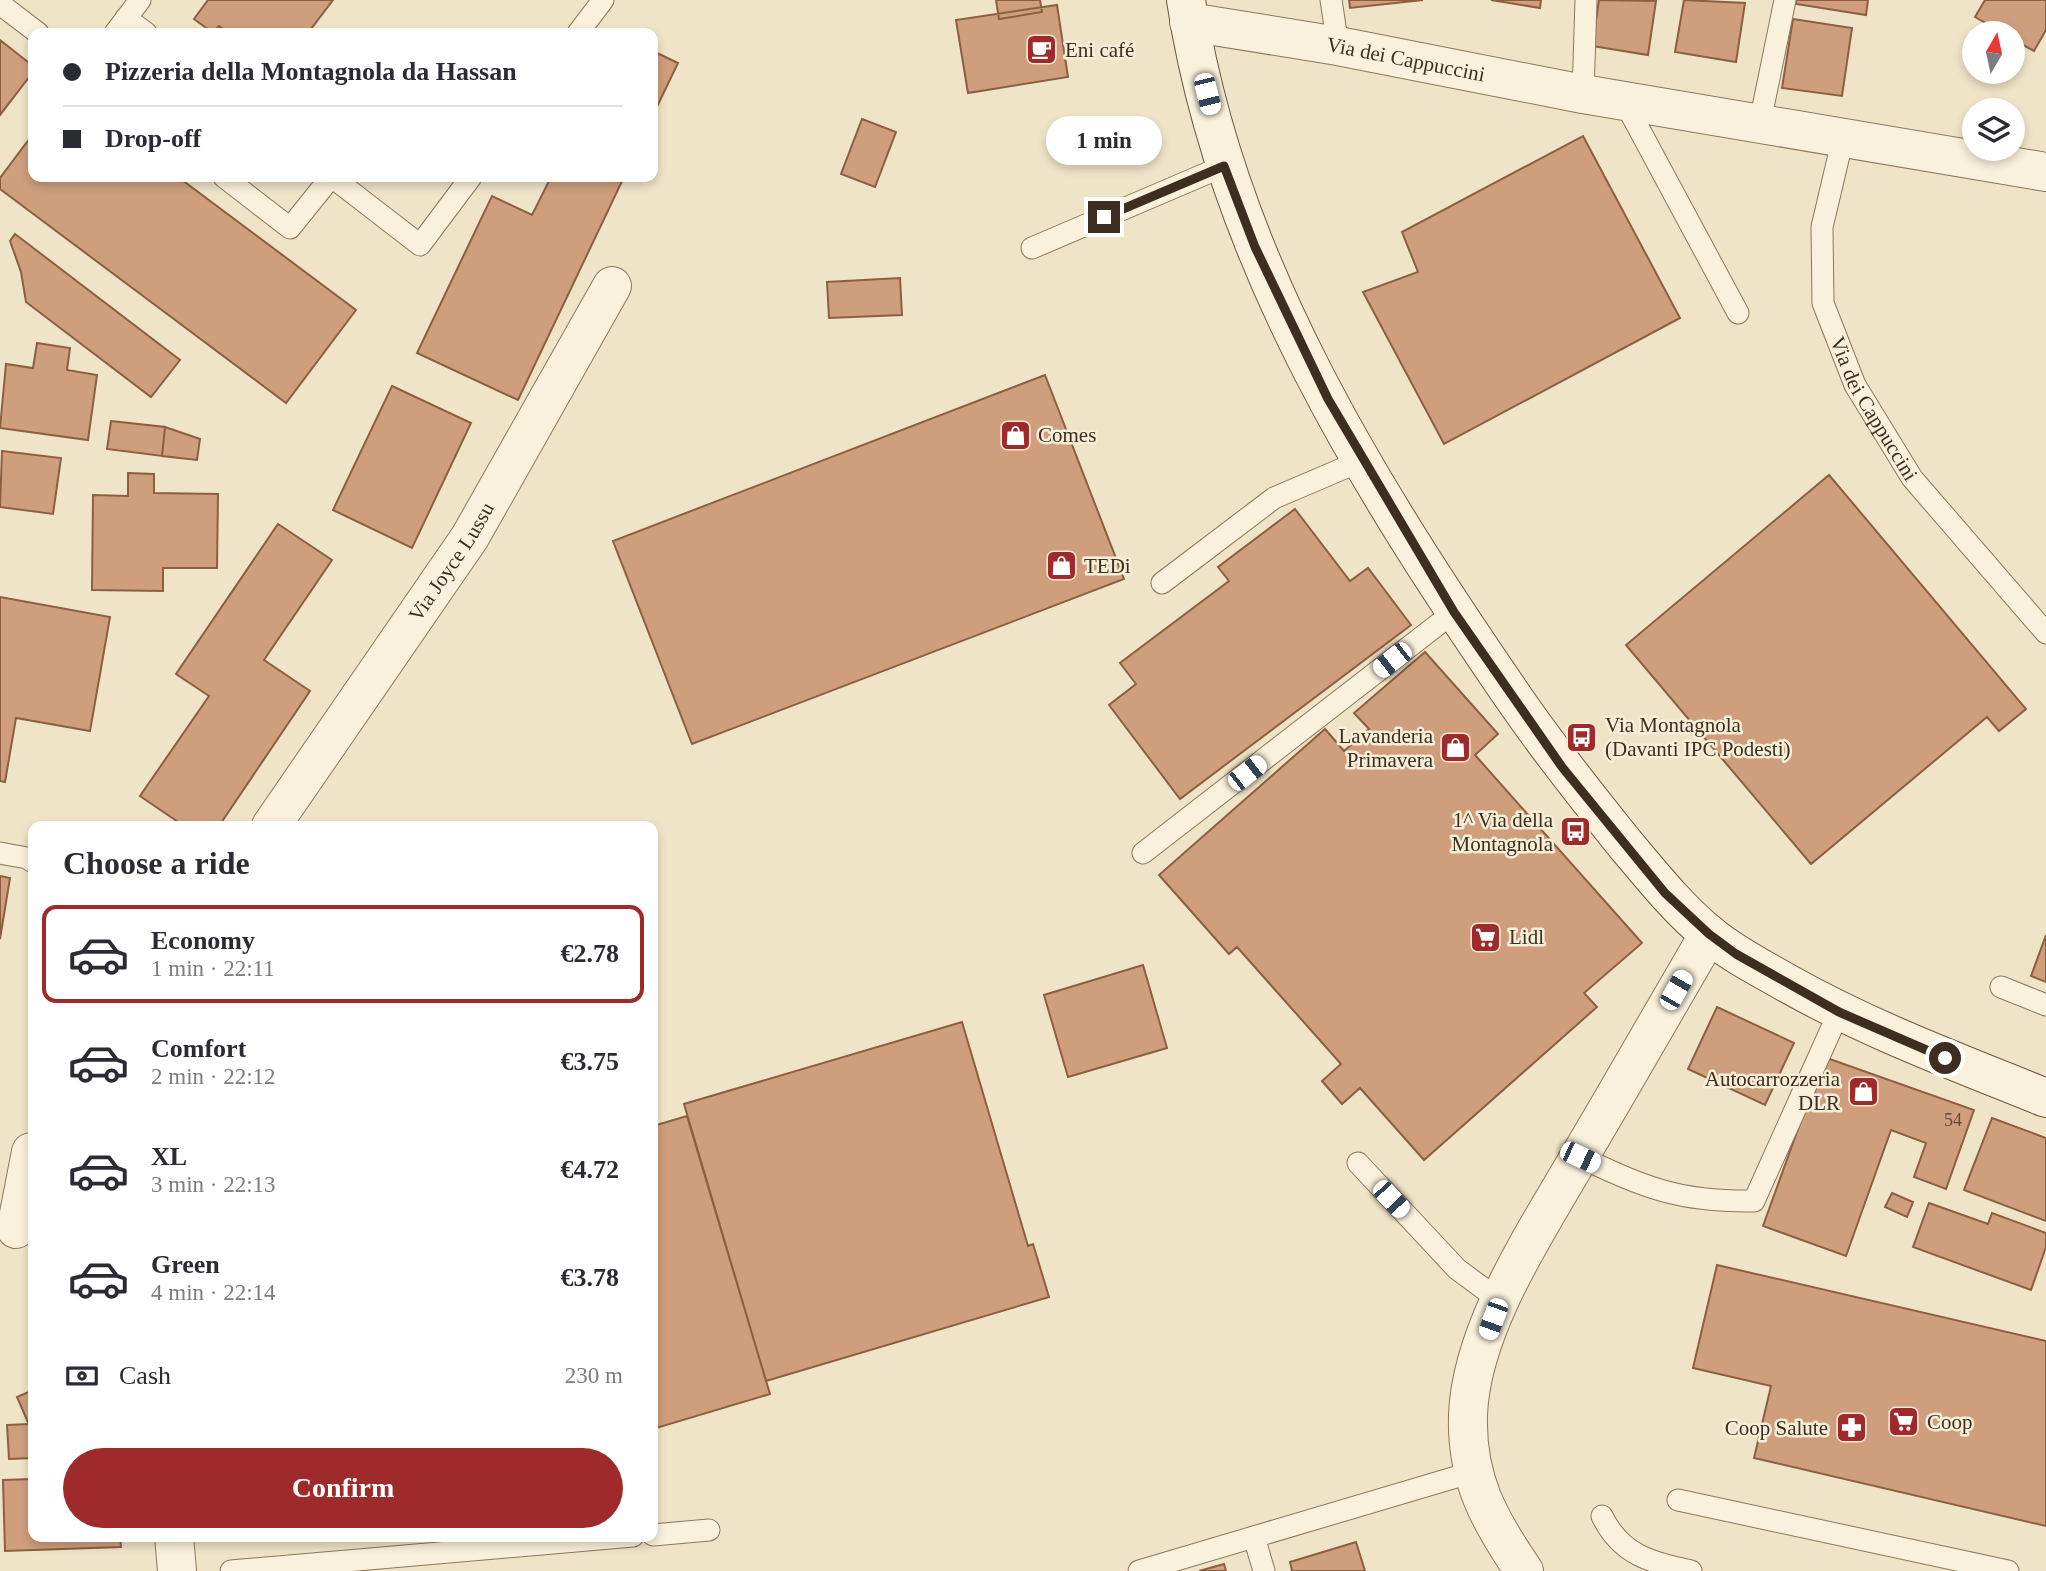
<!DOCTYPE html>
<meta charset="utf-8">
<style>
:root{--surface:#fff;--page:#f2f2f3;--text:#2b2b33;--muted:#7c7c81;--line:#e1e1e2;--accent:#9e2a2b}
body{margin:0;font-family:"Times New Roman",serif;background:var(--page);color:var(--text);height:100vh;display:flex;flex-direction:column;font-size:26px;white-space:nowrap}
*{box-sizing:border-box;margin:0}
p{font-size:23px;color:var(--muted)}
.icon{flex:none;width:38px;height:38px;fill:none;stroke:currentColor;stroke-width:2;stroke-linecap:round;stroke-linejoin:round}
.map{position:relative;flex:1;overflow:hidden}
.panel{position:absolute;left:28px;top:821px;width:630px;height:721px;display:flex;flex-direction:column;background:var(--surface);border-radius:14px;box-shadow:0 4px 10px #0003}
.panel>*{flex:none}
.hud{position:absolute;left:28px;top:28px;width:630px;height:154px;border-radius:14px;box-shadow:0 4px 10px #0003;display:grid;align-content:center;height:154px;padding:0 35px;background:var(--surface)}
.needle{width:46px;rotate:9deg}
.tools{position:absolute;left:1962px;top:21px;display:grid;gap:14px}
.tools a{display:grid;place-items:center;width:63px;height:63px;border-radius:50%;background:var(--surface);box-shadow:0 4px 10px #0003;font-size:35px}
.end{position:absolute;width:32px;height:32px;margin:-16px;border:9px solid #3d2e20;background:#fff;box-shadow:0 0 0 4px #fff}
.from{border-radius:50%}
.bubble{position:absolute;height:49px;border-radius:24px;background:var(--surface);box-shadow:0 4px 10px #0003;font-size:23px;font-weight:800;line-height:49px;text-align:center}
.car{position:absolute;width:21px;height:42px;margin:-21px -10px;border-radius:9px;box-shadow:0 0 5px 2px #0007;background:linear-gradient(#fff 24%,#345 0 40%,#fff 0 76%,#345 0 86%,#fff 0)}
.hud b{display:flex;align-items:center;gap:24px;height:66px;font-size:26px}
.hud b+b{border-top:2px solid var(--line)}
.hud i{width:18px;height:18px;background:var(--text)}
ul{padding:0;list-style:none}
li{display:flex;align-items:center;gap:21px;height:98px;margin:0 14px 10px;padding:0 21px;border:4px solid transparent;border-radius:14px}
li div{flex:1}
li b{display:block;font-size:26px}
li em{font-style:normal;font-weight:800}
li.current{border-color:var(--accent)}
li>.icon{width:63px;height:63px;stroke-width:1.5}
h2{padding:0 35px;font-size:32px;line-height:84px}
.pay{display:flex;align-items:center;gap:18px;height:77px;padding:0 35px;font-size:26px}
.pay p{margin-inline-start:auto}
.primary-button{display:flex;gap:14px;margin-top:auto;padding:14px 35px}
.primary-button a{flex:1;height:80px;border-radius:42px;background:var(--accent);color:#fff;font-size:28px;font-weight:800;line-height:80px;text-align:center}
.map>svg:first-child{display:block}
.building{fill:#cf9f7d;stroke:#8d5f41;stroke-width:2}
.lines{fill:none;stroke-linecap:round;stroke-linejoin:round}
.service-casing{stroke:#8d765c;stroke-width:23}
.minor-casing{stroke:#8d765c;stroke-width:40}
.secondary-casing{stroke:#6f573f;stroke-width:40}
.service{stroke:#faf1dc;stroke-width:21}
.minor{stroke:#faf1dc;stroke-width:38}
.secondary{stroke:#faf1dc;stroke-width:38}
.route{stroke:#3d2e20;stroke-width:9}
.labels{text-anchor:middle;stroke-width:5;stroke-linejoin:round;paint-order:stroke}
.number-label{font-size:18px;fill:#624a37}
.poi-label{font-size:21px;fill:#3d2e20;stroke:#f7eed8;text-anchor:start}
.street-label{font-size:21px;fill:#3d2e20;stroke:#f7eed8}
</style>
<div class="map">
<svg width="2046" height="1571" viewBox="0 0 2046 1571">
<rect width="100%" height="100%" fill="#f0e4c8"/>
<!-- building -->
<path class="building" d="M208 0H333L308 33H229L219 26 213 33 194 19Z
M996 0H1040L1042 12 999 19Z
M1349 0H1423L1350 8Z
M1491 0H1541L1540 8Z
M1599 0 1656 1 1648 55 1592 46Z
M1684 0 1745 3 1736 62 1675 52Z
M1796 0H1868L1866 15 1796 4Z
M1985 0H2046V30L2034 51 2012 39V33H2003L1975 17Z
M1057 5 1068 77 968 93 956 20Z
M1793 19 1852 28 1842 96 1782 88Z
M0 40 33 66V72L0 115Z
M653 51 678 63 653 115Z
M862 119 896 132 875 187 841 174Z
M33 134V177H178L356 310 286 403 0 189V178Z
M1583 136 1680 318 1444 444 1363 292 1418 272 1402 232Z
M551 177H624L518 400 417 353 492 196 532 215Z
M15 234 180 360 151 397 26 302 21 272 10 241Z
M900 278 902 315 829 318 827 282Z
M37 343 70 348 67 370 97 375 88 440 0 428 6 364 33 368Z
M1045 375 1124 579 692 744 613 541Z
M392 386 471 423 412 548 333 510Z
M111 421 165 427 162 456 107 449Z
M165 427 200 439 197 460 162 456Z
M2 451 61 458 53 514 0 507Z
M128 473 154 474V493L218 494 217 568H163V591L92 590 93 495 128 496Z
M1829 475 2026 709 1999 731 1987 717 1811 864 1626 645Z
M1295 509 1350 581 1368 568 1411 625 1180 799 1109 705 1136 684 1120 663 1229 581 1218 567Z
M278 524 332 560 264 660 310 691 219 826H184L140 796 209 696 176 674Z
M0 597 110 617 90 731 16 718 5 782 0 781Z
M1425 652 1498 734 1475 755 1642 943 1584 993 1597 1007 1424 1160 1360 1088 1342 1104 1322 1081 1341 1064 1237 947 1229 954 1159 875 1325 729 1344 751 1369 729 1354 713Z
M0 876 10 878 0 939Z
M2046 935V982L2031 976Z
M1143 965 1167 1048 1068 1077 1044 995Z
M1717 1007 1794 1043 1765 1105 1688 1069Z
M962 1022 1028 1246 1033 1244 1049 1297 766 1381 684 1104Z
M1824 1057 1974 1110 1946 1189 1914 1177 1926 1143 1891 1130 1846 1256 1763 1226Z
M687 1116 770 1394 653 1429V1126Z
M1992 1118 2046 1138V1221L1964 1190Z
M1892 1193 1913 1202 1907 1217 1885 1207Z
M1929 1203 1988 1224 1992 1213 2046 1233V1247L2031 1290 1913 1247Z
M1717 1265 2046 1341V1526L1754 1458 1771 1386 1693 1368Z
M33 1390V1434L17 1397Z
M29 1424 33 1434V1458L9 1459 7 1425Z
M33 1479V1536H120L121 1547 5 1551 3 1480Z
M1356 1542 1365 1571H1292L1290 1562Z
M1224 1564 1226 1571H1199Z"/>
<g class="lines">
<defs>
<g id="service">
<path d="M1331 0 1338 46"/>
<path d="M0 4 38 33"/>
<path d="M126 18 146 33"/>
<path d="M115 33 140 0"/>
<path d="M578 33 603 0"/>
<path d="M1583 94 1586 0"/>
<path d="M1624 101 1738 313"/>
<path d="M1760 122 1785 0"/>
<path id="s1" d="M1843 138 1822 227 1823 303 1855 385 1912 478 2046 633"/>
<path d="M224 177 290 228 331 177"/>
<path d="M332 177 420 245 471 177"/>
<path d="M1032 248 1224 166"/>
<path d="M1162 583 1274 498 1363 460"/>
<path d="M0 853 27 858 33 862"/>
<path d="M1143 853 1454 612"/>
<path d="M2001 987 2046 1005"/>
<path d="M1580 1157C1646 1188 1679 1202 1754 1201L1839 1012"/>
<path d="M1358 1163 1457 1269 1499 1300"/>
<path d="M1678 1500 2008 1571"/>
<path d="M1602 1516C1621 1555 1650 1562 1691 1571"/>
<path d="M653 1535 709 1530"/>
<path d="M1254 1537 1264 1571"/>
<path d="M231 1571 633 1536"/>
<path d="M1139 1571 1473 1472"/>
</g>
<g id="minor">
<path id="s2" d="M1189 22 1338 46 1583 94 2046 172"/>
<path id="s3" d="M271 826 470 537 612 286"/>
<path d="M16 1229 31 1152"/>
<path d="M174 1536 177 1571"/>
<path d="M1524 1571C1489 1520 1466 1479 1468 1415 1471 1327 1538 1229 1581 1154 1624 1081 1666 1008 1709 934"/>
</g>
<path id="secondary" d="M1186 0C1225 260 1372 492 1518 704 1552 753 1588 798 1625 844 1652 876 1678 909 1710 935 1733 954 1759 967 1785 982 1868 1029 1957 1062 2046 1098"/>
</defs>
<!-- service casing -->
<use href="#service" class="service-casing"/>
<!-- minor casing -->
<use href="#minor" class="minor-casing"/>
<!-- secondary casing -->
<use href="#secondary" class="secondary-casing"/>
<!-- service -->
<use href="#service" class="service"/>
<!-- minor -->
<use href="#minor" class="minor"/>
<!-- secondary -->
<use href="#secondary" class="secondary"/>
</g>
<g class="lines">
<!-- route -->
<path class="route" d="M1104 217 1224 166 1255 247 1328 399 1454 612 1562 767 1665 893 1709 934 1736 954 1839 1012 1945 1058"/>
</g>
<!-- icons -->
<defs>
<symbol id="cafe-square" viewBox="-11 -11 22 22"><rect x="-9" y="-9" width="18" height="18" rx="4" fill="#9e2a2b" stroke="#f7eed8"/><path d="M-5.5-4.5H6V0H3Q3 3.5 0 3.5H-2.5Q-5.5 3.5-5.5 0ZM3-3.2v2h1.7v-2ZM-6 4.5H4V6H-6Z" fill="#fff"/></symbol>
<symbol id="shop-square" viewBox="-11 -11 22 22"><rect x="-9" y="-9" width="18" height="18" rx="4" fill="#9e2a2b" stroke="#f7eed8"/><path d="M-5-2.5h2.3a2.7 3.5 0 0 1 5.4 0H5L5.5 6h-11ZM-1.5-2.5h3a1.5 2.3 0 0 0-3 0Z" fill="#fff"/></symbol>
<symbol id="bus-square" viewBox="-11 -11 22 22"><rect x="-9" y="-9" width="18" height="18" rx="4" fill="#9e2a2b" stroke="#f7eed8"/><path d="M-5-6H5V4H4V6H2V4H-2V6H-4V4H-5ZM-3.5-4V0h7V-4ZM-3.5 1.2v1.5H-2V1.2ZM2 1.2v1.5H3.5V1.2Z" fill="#fff"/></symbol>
<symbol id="supermarket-square" viewBox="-11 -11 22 22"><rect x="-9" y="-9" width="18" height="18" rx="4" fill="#9e2a2b" stroke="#f7eed8"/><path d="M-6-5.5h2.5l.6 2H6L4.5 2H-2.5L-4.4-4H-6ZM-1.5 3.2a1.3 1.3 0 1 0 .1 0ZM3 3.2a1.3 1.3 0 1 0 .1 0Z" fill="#fff"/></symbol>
<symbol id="pharmacy-square" viewBox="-11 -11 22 22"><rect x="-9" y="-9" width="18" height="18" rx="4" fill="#9e2a2b" stroke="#f7eed8"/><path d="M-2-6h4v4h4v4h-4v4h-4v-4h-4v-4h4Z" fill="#fff"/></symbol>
</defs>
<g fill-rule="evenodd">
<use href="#cafe-square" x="1024" y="32" width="35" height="35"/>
<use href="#shop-square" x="998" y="418" width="35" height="35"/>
<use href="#shop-square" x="1044" y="548" width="35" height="35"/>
<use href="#bus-square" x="1564" y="720" width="35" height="35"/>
<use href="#shop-square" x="1438" y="730" width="35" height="35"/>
<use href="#bus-square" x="1558" y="814" width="35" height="35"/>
<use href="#supermarket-square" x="1468" y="920" width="35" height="35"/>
<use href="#shop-square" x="1846" y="1074" width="35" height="35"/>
<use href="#supermarket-square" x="1886" y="1404" width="35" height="35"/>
<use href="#pharmacy-square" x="1834" y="1410" width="35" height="35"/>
</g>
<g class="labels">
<!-- number labels -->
<g class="number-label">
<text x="1953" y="1126">54</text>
</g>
<!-- poi labels -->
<g class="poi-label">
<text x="1065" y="57">Eni café</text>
<text x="1038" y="442">Comes</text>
<text x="1084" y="573">TEDi</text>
<text x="1605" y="732">Via Montagnola<tspan x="1605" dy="24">(Davanti IPC Podesti)</tspan></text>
<text x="1433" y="743" text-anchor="end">Lavanderia<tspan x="1433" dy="24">Primavera</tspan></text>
<text x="1553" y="827" text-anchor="end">1^ Via della<tspan x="1553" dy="24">Montagnola</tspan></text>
<text x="1509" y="944">Lidl</text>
<text x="1840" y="1086" text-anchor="end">Autocarrozzeria<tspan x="1840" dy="24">DLR</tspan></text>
<text x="1927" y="1429">Coop</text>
<text x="1828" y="1435" text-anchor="end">Coop Salute</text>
</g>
<!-- street labels -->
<g class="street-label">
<text dy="7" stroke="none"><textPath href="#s2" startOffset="220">Via dei Cappuccini</textPath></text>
<text dy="7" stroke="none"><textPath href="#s1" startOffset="285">Via dei Cappuccini</textPath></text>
<text dy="7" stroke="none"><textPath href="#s3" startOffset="320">Via Joyce Lussu</textPath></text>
</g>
</g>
</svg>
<div class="tools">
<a><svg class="needle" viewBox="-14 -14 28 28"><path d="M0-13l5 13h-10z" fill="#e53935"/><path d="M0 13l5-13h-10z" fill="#7c7c81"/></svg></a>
<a><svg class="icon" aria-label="layers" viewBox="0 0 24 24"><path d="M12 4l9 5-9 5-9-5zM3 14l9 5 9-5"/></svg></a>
</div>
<i class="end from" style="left:1945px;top:1058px"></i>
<i class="end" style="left:1104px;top:217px"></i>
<div class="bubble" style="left:1046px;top:116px;width:116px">1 min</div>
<i class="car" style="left:1207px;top:94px;rotate:166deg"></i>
<i class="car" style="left:1392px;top:660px;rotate:232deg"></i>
<i class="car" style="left:1247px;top:773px;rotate:52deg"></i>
<i class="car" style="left:1676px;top:990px;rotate:30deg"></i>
<i class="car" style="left:1580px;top:1157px;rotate:115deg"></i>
<i class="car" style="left:1391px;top:1199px;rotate:137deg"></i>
<i class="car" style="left:1493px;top:1319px;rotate:200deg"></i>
<div class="hud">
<b><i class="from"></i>Pizzeria della Montagnola da Hassan</b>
<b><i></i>Drop-off</b>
</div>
<section class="panel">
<h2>Choose a ride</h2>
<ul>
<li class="current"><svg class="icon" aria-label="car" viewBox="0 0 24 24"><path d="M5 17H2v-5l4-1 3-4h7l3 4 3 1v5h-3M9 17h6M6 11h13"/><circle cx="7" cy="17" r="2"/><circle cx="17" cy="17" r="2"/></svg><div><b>Economy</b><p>1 min · 22:11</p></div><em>€2.78</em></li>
<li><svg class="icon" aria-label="car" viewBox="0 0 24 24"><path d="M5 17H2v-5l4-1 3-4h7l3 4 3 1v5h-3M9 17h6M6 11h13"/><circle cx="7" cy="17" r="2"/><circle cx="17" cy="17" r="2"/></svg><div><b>Comfort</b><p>2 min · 22:12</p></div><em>€3.75</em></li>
<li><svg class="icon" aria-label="car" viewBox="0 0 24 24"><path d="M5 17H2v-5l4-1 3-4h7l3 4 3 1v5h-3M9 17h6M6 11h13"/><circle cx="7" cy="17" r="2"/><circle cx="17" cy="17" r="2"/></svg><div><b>XL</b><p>3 min · 22:13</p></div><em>€4.72</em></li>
<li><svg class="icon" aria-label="car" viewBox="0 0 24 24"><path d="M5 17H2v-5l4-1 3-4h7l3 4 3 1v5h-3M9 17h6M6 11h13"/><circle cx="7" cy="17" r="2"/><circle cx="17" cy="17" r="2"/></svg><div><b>Green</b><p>4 min · 22:14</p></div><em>€3.78</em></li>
</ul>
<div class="pay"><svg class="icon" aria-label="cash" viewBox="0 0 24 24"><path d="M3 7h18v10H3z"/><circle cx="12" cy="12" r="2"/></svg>Cash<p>230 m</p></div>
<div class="primary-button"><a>Confirm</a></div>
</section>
</div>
